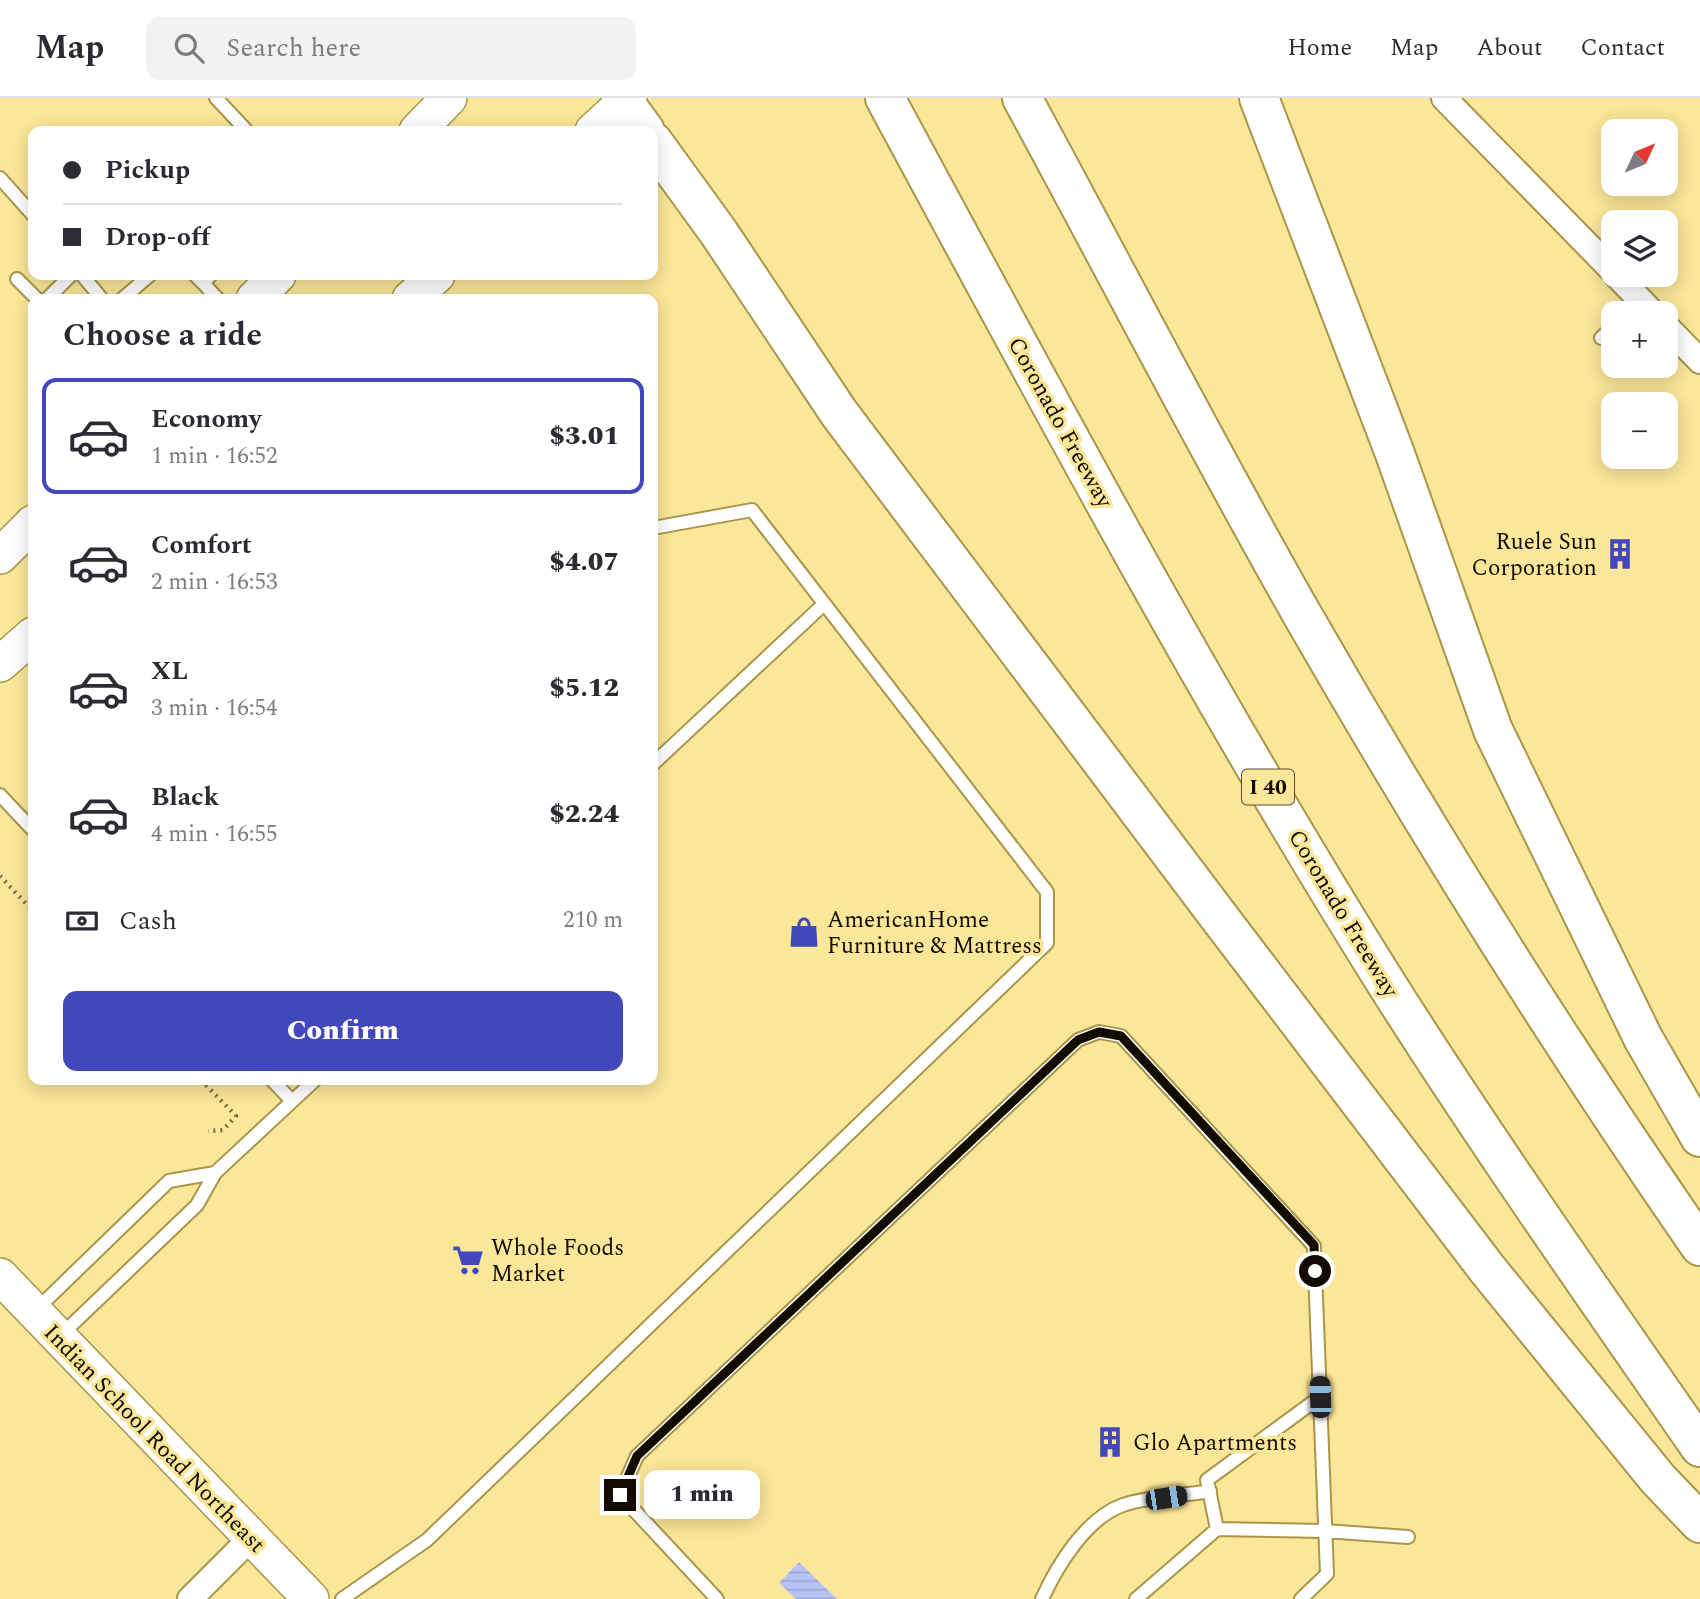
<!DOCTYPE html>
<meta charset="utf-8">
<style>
:root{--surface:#fff;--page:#f2f2f3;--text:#2b2b33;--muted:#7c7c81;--line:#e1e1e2;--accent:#4247bc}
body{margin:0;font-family:Spectral,serif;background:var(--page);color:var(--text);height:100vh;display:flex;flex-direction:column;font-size:26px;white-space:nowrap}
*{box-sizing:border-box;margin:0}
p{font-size:23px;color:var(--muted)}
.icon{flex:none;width:38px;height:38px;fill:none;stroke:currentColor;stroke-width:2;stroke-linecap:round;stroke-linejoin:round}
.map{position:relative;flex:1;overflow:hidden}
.sheet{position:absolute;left:28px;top:196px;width:630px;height:791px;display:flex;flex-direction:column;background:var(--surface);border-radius:14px;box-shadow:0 4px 18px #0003}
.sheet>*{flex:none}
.top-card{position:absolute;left:28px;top:28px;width:630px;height:154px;border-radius:14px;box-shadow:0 4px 18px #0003;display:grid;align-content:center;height:154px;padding:0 35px;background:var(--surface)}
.needle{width:46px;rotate:46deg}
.buttons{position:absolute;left:1601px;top:21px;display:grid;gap:14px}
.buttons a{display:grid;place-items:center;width:77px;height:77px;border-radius:14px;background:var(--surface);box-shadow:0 4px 18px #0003;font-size:35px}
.end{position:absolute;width:32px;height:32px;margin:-16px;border:9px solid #110b00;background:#fff;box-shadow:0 0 0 4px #fff}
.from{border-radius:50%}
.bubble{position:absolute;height:49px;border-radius:14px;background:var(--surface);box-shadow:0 4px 18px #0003;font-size:23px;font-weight:800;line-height:49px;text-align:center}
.car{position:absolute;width:21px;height:42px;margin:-21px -10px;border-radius:9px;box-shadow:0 0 5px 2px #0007;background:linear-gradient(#222 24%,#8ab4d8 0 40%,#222 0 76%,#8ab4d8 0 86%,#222 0)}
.top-card b{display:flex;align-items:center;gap:24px;height:66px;font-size:26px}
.top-card b+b{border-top:2px solid var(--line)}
.top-card i{width:18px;height:18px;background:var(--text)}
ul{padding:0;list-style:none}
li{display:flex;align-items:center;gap:21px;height:116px;margin:0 14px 10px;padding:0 21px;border:4px solid transparent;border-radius:14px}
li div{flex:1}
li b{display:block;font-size:26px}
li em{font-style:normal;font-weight:800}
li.current{border-color:var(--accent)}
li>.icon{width:63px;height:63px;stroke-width:1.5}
h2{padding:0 35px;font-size:32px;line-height:84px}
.pay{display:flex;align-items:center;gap:18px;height:77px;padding:0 35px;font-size:26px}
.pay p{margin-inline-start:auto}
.button{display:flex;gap:14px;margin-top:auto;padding:14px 35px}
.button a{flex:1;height:80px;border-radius:14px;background:var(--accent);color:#fff;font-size:28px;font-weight:800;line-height:80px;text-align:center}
header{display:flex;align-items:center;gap:42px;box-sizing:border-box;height:98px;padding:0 35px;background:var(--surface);border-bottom:2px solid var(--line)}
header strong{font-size:33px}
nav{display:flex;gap:38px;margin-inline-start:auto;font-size:24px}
.search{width:490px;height:63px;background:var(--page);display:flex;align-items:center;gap:18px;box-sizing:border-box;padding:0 24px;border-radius:14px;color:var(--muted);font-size:26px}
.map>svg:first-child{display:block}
.water{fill:url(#water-rules)}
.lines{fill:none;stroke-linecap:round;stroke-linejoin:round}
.lane-casing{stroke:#a99649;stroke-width:16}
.street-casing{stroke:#a99649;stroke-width:28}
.secondary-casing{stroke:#a99649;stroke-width:38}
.highway-casing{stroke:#a99649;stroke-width:42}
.path{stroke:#7b6e45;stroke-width:4.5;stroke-dasharray:2 5;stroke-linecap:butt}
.lane{stroke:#fff;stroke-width:12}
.street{stroke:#fff;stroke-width:24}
.secondary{stroke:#fff;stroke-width:35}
.highway{stroke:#fff;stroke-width:38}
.route{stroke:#110b00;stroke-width:9}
.labels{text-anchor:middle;stroke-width:7;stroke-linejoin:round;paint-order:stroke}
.shield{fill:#fbe799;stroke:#574d2e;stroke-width:2}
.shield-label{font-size:21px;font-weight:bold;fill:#110b00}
.street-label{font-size:23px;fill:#110b00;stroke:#fbe799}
.poi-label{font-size:23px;fill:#110b00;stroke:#fbe799;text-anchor:start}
</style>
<header>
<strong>Map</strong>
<div class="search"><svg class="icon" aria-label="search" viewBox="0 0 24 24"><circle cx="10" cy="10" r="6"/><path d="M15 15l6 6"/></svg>Search here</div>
<nav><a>Home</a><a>Map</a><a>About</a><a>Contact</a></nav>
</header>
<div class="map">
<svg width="1700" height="1501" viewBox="0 0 1700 1501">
<defs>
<pattern id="water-rules" width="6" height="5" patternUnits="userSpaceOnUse" patternTransform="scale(1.75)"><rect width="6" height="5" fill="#b7c2f5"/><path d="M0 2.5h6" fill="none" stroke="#9ca5d0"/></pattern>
</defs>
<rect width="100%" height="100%" fill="#fbe799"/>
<!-- water -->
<path class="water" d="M799 1464 837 1501H796L779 1485Z"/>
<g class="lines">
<defs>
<path id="lane" d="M216 0 247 33
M0 80 33 117
M82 177 102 201
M195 177 203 185 211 177
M17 181 37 201
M203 185 218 201
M47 201 71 177
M122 201 150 177
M1627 215 1640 202
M1601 240 1614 228
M653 666 824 506
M0 697 33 732
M272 982 292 1003
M37 1211 169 1083 215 1075
M60 1238 197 1107 215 1075 315 982
M1217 1431 1325 1433 1408 1439
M342 1501 427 1442 1047 845V794L752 412 653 430
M717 1501 620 1397 637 1358 1078 942 1099 934 1121 938 1314 1148 1327 1476 1301 1501
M1042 1501C1057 1468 1086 1420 1123 1407 1149 1398 1182 1398 1210 1393
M1136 1501 1217 1431 1207 1382 1320 1299"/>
<path id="street" d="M1444 0 1614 174
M1616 177 1653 215
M1666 228 1700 263
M190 1501 252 1439"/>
<path id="secondary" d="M417 33 449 0
M593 33 629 0
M254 201 278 177
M410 201 437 177
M0 458 33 425
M0 566 33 537
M0 1178 311 1501"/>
<path id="highway" d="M621 0 645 33
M885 0C1048 302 1210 606 1393 896 1491 1050 1596 1199 1700 1349
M1022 0C1116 173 1206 348 1303 518 1427 734 1559 944 1700 1148
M1259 0 1394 353 1493 632 1643 940 1700 1039
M653 44 719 135 839 315 1216 815 1488 1172 1658 1381 1700 1425"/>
</defs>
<!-- lane casing -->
<use href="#lane" class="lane-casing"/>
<!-- street casing -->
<use href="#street" class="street-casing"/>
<!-- secondary casing -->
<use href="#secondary" class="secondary-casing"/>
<!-- highway casing -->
<use href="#highway" class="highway-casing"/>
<!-- path -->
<path class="path" d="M0 778 33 813
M201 982 236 1018 223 1032 208 1033"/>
<!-- lane -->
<use href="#lane" class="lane"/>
<!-- street -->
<use href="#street" class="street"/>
<!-- secondary -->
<use href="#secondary" class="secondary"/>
<!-- highway -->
<use href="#highway" class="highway"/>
</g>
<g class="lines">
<!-- route -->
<path class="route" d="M620 1397 637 1358 1078 942 1099 934 1121 938 1314 1147 1315 1173"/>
</g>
<!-- icons -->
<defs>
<symbol id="building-bare" viewBox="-9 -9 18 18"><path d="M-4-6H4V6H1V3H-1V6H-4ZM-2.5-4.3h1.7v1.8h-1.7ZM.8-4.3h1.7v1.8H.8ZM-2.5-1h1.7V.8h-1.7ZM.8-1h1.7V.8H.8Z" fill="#4247bc" stroke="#fbe799" stroke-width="2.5" paint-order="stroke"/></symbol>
<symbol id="shop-bare" viewBox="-9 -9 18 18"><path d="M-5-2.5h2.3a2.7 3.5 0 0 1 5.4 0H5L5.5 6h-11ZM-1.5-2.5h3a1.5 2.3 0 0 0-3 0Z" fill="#4247bc" stroke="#fbe799" stroke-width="2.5" paint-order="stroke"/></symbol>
<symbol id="supermarket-bare" viewBox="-9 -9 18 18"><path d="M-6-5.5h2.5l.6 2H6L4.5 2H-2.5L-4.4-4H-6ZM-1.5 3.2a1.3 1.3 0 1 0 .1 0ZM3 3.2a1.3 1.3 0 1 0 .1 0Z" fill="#4247bc" stroke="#fbe799" stroke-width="2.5" paint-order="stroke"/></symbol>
</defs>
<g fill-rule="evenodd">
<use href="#building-bare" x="1598" y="434" width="44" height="44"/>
<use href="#shop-bare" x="782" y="812" width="44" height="44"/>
<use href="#supermarket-bare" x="446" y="1140" width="44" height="44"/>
<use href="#building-bare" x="1088" y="1322" width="44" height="44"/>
</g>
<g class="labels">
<!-- shield labels -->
<rect class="shield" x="1242" y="671.5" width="52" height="35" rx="5"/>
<g class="shield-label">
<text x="1268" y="696">I 40</text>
</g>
<!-- street labels -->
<g class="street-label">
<text transform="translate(1061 324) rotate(61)" y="8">Coronado Freeway</text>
<text transform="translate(1344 815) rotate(59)" y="8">Coronado Freeway</text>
<text transform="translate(155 1340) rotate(46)" y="8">Indian School Road Northeast</text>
</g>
<!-- poi labels -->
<g class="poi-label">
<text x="1597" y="451" text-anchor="end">Ruele Sun<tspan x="1597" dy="26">Corporation</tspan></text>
<text x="827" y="829">AmericanHome<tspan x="827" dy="26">Furniture &amp; Mattress</tspan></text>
<text x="491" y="1157">Whole Foods<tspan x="491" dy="26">Market</tspan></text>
<text x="1133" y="1352">Glo Apartments</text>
</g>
</g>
</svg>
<div class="buttons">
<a><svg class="needle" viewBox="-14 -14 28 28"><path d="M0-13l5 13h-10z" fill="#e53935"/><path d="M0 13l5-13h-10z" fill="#7c7c81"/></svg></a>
<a><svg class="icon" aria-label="layers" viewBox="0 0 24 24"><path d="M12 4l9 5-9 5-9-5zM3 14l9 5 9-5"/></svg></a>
<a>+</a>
<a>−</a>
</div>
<i class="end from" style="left:1315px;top:1173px"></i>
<i class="end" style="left:620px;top:1397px"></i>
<div class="bubble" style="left:644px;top:1372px;width:116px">1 min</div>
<i class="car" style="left:1320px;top:1299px;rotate:358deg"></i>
<i class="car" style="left:1166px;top:1400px;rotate:81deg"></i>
<div class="top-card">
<b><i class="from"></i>Pickup</b>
<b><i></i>Drop-off</b>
</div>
<section class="sheet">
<h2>Choose a ride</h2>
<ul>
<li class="current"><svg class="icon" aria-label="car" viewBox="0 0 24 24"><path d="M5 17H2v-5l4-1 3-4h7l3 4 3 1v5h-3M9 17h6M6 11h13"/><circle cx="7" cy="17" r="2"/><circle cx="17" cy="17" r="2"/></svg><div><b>Economy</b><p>1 min · 16:52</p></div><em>$3.01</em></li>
<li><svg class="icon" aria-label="car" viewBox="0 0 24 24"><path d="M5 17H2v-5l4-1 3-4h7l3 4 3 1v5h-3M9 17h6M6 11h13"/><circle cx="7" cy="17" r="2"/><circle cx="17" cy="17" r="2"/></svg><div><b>Comfort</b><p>2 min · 16:53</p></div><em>$4.07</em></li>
<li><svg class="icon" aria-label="car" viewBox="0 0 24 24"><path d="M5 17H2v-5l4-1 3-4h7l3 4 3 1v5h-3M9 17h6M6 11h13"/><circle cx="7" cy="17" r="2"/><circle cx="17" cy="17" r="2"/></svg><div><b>XL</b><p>3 min · 16:54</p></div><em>$5.12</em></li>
<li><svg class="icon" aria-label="car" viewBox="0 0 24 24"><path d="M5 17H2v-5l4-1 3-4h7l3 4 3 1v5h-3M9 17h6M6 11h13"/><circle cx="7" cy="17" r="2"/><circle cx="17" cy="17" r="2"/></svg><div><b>Black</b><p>4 min · 16:55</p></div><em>$2.24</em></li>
</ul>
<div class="pay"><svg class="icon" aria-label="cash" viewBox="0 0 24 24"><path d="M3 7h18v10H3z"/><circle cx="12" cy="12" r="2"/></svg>Cash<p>210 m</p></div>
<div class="button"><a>Confirm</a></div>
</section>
</div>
